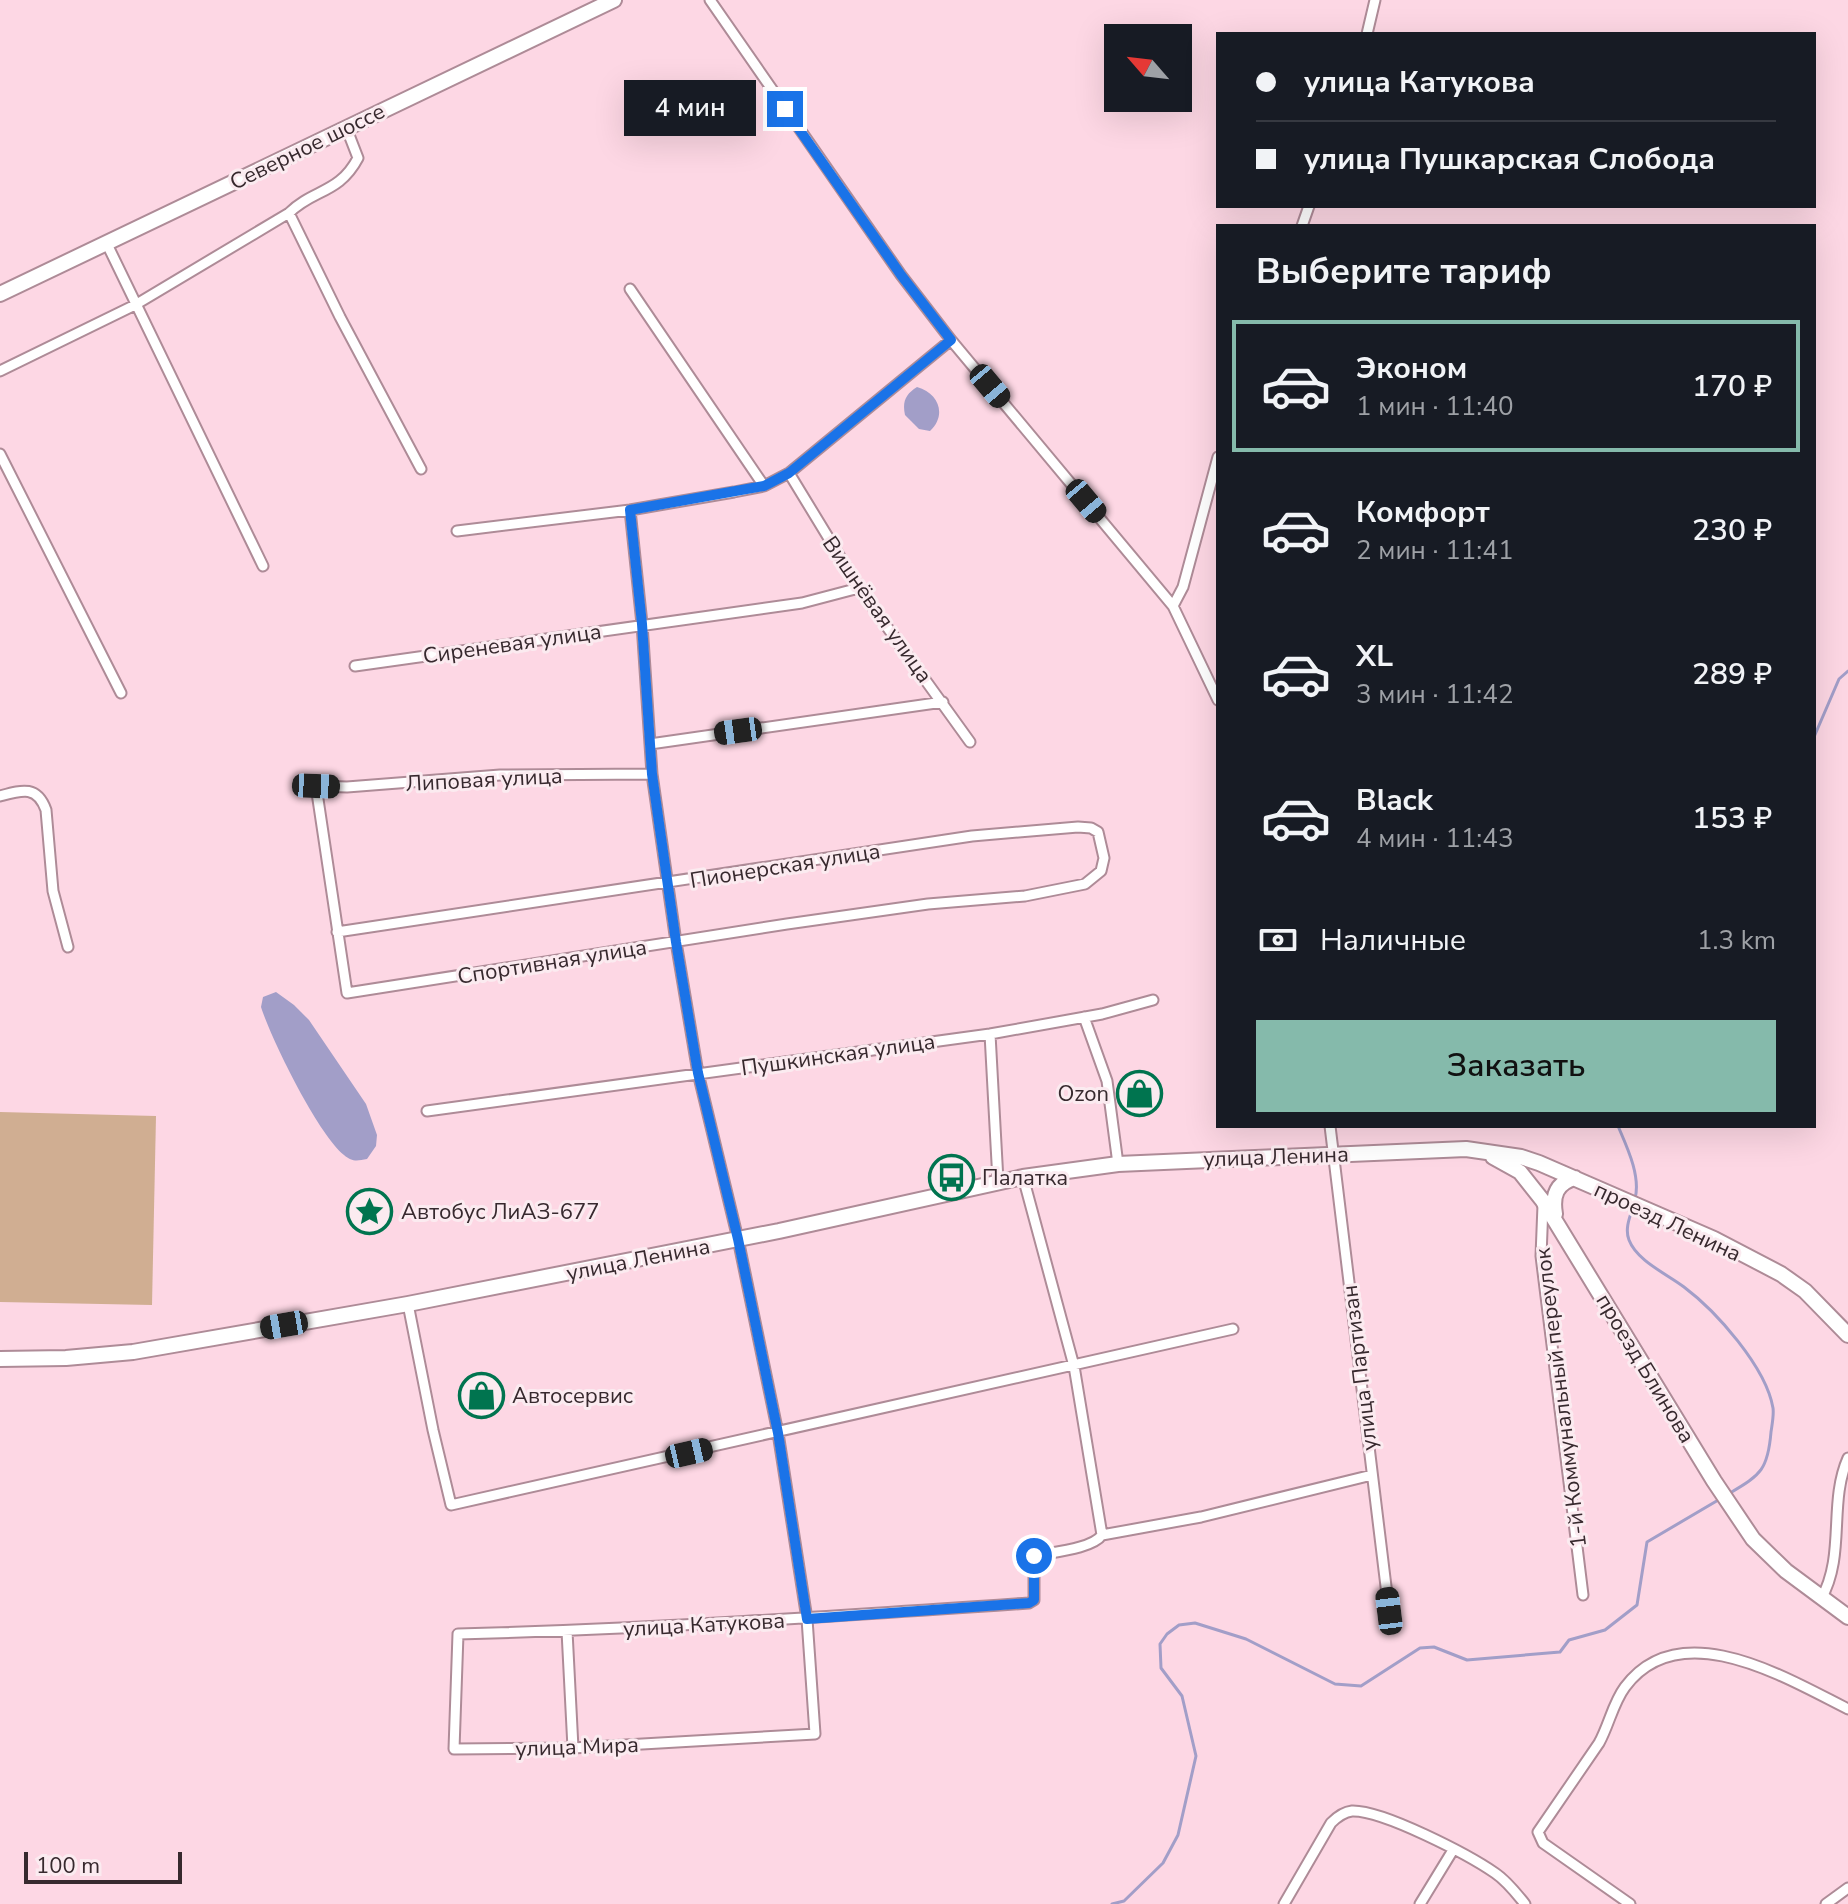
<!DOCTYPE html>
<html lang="ru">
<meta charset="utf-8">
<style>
:root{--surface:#171b24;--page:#242831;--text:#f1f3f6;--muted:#9ea1a6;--line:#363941;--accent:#85baab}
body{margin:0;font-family:"Nunito Sans",sans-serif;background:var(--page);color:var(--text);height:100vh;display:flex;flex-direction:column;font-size:30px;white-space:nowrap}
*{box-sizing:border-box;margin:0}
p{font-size:26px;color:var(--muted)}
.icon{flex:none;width:44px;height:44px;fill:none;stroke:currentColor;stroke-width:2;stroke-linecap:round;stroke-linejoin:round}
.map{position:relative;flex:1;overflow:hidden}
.panel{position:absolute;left:1216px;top:224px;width:600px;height:904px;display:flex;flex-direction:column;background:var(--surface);border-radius:0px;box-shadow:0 8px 32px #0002}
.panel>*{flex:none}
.guide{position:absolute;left:1216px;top:32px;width:600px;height:176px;border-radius:0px;box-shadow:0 8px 32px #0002;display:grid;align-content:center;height:176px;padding:0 40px;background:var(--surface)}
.needle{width:52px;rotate:298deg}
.fabs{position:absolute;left:1104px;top:24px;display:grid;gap:16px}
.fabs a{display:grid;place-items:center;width:88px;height:88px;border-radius:0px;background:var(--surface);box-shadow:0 8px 32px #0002;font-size:40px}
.scale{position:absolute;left:24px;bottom:20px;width:158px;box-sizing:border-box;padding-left:8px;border:4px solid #37292e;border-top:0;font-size:22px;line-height:28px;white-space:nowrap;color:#37292e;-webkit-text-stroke:6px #fbebf0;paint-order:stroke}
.end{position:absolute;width:36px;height:36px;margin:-18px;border:10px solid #1a73e8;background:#fff;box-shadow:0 0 0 4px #fff}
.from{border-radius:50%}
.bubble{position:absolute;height:56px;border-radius:0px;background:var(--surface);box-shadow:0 8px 32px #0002;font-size:26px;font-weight:600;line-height:56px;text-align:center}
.car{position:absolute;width:24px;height:48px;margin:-24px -12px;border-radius:10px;box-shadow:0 0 6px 2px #0007;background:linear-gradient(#222 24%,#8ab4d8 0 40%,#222 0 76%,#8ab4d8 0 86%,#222 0)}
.guide b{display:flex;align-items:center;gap:28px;height:76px;font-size:30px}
.guide b+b{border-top:2px solid var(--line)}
.guide i{width:20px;height:20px;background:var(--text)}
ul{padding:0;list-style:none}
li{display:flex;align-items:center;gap:24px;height:132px;margin:0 16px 12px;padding:0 24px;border:4px solid transparent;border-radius:0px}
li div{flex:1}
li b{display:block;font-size:30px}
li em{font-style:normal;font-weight:600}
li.selected{border-color:var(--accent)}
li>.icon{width:72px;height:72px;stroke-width:1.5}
h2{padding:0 40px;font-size:36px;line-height:96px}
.pay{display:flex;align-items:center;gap:20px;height:88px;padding:0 40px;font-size:30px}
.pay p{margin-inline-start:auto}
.primary-button{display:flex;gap:16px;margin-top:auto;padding:16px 40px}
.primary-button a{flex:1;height:92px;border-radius:0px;background:var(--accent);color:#111;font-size:32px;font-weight:600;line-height:92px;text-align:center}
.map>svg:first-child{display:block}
.green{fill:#d0ae92}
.water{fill:#a29ec8}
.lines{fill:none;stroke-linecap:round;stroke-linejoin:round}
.stream{stroke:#a29ec8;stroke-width:3}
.minor-casing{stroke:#ae8b97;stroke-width:13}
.secondary-casing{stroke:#ae8b97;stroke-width:18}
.minor{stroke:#fff;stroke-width:9}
.secondary{stroke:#fff;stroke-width:14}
.route{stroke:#1a73e8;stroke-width:10}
.labels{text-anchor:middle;stroke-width:6;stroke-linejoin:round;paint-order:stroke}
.street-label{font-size:22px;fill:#37292e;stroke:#fbebf0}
.poi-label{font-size:22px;fill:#37292e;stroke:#fbebf0;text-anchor:start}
</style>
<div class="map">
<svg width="1848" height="1904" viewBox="0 0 1848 1904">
<rect width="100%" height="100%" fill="#fdd7e4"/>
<!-- green -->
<path class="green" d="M0 1112 156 1116 152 1305 0 1302Z"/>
<!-- water -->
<path class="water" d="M917 387C939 393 947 415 930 431L919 429 905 415C902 401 906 394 917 387Z
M276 992 294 1005 309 1020 366 1104 377 1135 376 1146 367 1159C357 1161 352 1162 344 1155 318 1134 272 1041 261 1007L263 997Z"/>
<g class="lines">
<!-- stream -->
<path class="stream" d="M1814 737 1839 679 1848 671
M1618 1126C1627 1147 1641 1176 1635 1199
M1632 1210C1629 1219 1625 1230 1629 1240 1637 1261 1667 1274 1684 1287 1716 1311 1766 1367 1773 1408 1774 1415 1772 1425 1771 1432 1768 1469 1761 1475 1730 1493
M1112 1904 1124 1901 1163 1863 1178 1835 1196 1756 1182 1696 1161 1668 1160 1644 1167 1634 1179 1625 1195 1623 1246 1639 1335 1684 1361 1686 1420 1648 1434 1647 1467 1660 1560 1652 1569 1640 1605 1630 1637 1605 1647 1542 1720 1499"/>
<defs>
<path id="minor" d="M710 0 901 275 951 340 1173 606 1218 700
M1367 34 1375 0
M289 213 340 317 421 469
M1302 226 1309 206
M106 242 263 566
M630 289 764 486
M0 371 135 305 289 213C313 189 339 194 358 158L346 127
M0 454 121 693
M789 473 859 588 970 742
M630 510 642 624 652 774 676 942 698 1073 738 1239 778 1433 807 1619 815 1734 573 1748 454 1749 458 1634C649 1629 839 1616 1029 1603L1034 1600V1556C1052 1552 1092 1549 1102 1535L1201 1517 1372 1475
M457 531 630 510 734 492 764 486 789 473 951 340
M1173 606 1183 587 1218 457
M355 666 802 603 859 588
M650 744 943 702
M0 796C22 790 37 785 46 810L53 891 68 947
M337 932 972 836 1078 827 1091 828 1098 832 1104 858 1101 871 1085 884 1025 896 928 904 787 924 347 993 316 786 347 787 500 775 652 774
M1084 1017 1107 1081 1118 1164
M990 1034 998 1181
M427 1111 990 1034 1102 1014 1153 1000
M1330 1126 1389 1611
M1023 1177 1074 1366 1102 1535
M1543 1205 1541 1256 1583 1595
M408 1304 433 1430 451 1505 1233 1329
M1821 1599C1846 1555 1828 1503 1848 1458
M567 1631 573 1748
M1284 1904 1331 1823C1337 1817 1343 1812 1352 1811 1383 1810 1469 1855 1495 1873 1507 1881 1516 1893 1525 1904
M1420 1904 1453 1850
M1630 1904 1543 1843 1538 1832 1599 1743C1609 1725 1613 1703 1625 1687 1680 1613 1786 1678 1848 1709
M1826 1904 1848 1888"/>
<path id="secondary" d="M0 294 614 0
M1493 1157 1520 1172 1543 1201 1714 1481 1753 1539 1786 1571 1848 1617
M1555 1214C1552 1196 1556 1183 1575 1178
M0 1359 66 1358 133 1352 408 1304 779 1231 1023 1177 1118 1164 1466 1149 1521 1157 1539 1163 1714 1239 1781 1274 1805 1291 1848 1335"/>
</defs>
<!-- minor casing -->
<use href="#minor" class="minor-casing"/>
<!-- secondary casing -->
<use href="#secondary" class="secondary-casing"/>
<!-- minor -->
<use href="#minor" class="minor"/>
<!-- secondary -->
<use href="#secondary" class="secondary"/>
</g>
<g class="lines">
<!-- route -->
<path class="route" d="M785 109 901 275 951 340 789 473 764 486 630 510 642 624 652 774 676 942 698 1073 738 1239 778 1433 807 1619 1029 1603 1034 1600V1556"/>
</g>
<!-- icons -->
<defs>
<symbol id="shop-ring" viewBox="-11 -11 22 22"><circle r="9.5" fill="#fbebf0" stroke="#00744f" stroke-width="1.5"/><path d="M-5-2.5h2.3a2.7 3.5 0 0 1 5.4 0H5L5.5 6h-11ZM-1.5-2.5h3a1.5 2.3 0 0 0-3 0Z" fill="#00744f"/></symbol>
<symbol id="bus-ring" viewBox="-11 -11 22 22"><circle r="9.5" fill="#fbebf0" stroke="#00744f" stroke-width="1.5"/><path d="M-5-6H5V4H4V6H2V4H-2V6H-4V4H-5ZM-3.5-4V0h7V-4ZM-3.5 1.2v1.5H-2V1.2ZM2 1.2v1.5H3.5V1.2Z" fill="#00744f"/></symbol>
<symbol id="sight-ring" viewBox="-11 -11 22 22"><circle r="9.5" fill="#fbebf0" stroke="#00744f" stroke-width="1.5"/><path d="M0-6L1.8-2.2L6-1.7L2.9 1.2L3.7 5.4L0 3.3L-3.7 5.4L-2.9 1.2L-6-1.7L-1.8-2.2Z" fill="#00744f"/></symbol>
</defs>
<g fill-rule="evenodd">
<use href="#shop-ring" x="1114" y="1068" width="51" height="51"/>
<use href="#bus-ring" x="926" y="1152" width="51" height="51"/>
<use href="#sight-ring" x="344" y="1186" width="51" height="51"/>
<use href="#shop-ring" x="456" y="1370" width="51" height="51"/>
</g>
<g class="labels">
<!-- street labels -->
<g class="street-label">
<text transform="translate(307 146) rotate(-26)" y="8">Северное шоссе</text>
<text transform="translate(878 609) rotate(55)" y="8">Вишнёвая улица</text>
<text transform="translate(512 643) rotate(-8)" y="8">Сиреневая улица</text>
<text transform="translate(484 779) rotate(-3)" y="8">Липовая улица</text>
<text transform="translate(785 865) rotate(-9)" y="8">Пионерская улица</text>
<text transform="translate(552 961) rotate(-9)" y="8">Спортивная улица</text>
<text transform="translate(838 1054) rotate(-8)" y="8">Пушкинская улица</text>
<text transform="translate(1276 1156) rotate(-2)" y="8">улица Ленина</text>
<text transform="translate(1668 1221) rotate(25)" y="8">проезд Ленина</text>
<text transform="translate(638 1259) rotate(-11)" y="8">улица Ленина</text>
<text transform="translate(1359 1368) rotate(-97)" y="8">улица Партизан</text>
<text transform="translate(1646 1368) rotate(59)" y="8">проезд Блинова</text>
<text transform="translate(1560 1398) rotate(-97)" y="8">1-й Коммунальный переулок</text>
<text transform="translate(704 1624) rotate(-3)" y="8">улица Катукова</text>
<text transform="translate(577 1746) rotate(-2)" y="8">улица Мира</text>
</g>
<!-- poi labels -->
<g class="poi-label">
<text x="1109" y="1101" text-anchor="end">Ozon</text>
<text x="982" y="1185">Палатка</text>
<text x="401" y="1219">Автобус ЛиАЗ-677</text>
<text x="512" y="1403">Автосервис</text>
</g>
</g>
</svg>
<div class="fabs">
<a><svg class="needle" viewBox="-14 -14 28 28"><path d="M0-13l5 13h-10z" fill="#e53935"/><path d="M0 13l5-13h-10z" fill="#9ea1a6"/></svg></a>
</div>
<div class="scale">100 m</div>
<i class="end from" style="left:1034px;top:1556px"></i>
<i class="end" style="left:785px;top:109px"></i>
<div class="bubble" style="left:624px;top:80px;width:132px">4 мин</div>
<i class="car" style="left:990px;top:386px;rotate:140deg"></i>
<i class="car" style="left:1086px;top:501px;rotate:140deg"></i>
<i class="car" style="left:738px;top:731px;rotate:262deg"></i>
<i class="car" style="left:316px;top:786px;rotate:92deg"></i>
<i class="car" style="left:284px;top:1325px;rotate:260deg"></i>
<i class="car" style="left:689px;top:1453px;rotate:77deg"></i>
<i class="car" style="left:1389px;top:1611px;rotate:353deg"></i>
<div class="guide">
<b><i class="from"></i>улица Катукова</b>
<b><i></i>улица Пушкарская Слобода</b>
</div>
<section class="panel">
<h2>Выберите тариф</h2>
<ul>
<li class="selected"><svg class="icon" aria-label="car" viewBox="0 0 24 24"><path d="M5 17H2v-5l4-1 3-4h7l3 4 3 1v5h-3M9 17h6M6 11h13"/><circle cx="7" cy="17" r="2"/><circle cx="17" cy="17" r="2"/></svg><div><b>Эконом</b><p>1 мин · 11:40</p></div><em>170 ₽</em></li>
<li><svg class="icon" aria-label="car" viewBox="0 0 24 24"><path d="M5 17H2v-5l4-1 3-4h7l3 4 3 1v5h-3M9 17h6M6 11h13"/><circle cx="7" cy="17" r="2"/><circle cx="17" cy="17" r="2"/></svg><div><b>Комфорт</b><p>2 мин · 11:41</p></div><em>230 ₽</em></li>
<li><svg class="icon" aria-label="car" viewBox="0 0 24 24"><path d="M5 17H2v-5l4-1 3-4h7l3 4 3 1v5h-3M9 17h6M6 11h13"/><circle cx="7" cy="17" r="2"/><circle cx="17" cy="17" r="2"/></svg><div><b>XL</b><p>3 мин · 11:42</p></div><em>289 ₽</em></li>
<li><svg class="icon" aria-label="car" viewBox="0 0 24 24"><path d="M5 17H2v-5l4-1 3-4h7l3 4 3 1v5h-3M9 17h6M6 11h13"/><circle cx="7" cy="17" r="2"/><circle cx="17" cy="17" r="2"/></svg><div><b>Black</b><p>4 мин · 11:43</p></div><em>153 ₽</em></li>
</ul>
<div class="pay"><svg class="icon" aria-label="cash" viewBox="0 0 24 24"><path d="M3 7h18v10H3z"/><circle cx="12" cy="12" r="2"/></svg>Наличные<p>1.3 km</p></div>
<div class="primary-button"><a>Заказать</a></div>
</section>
</div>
